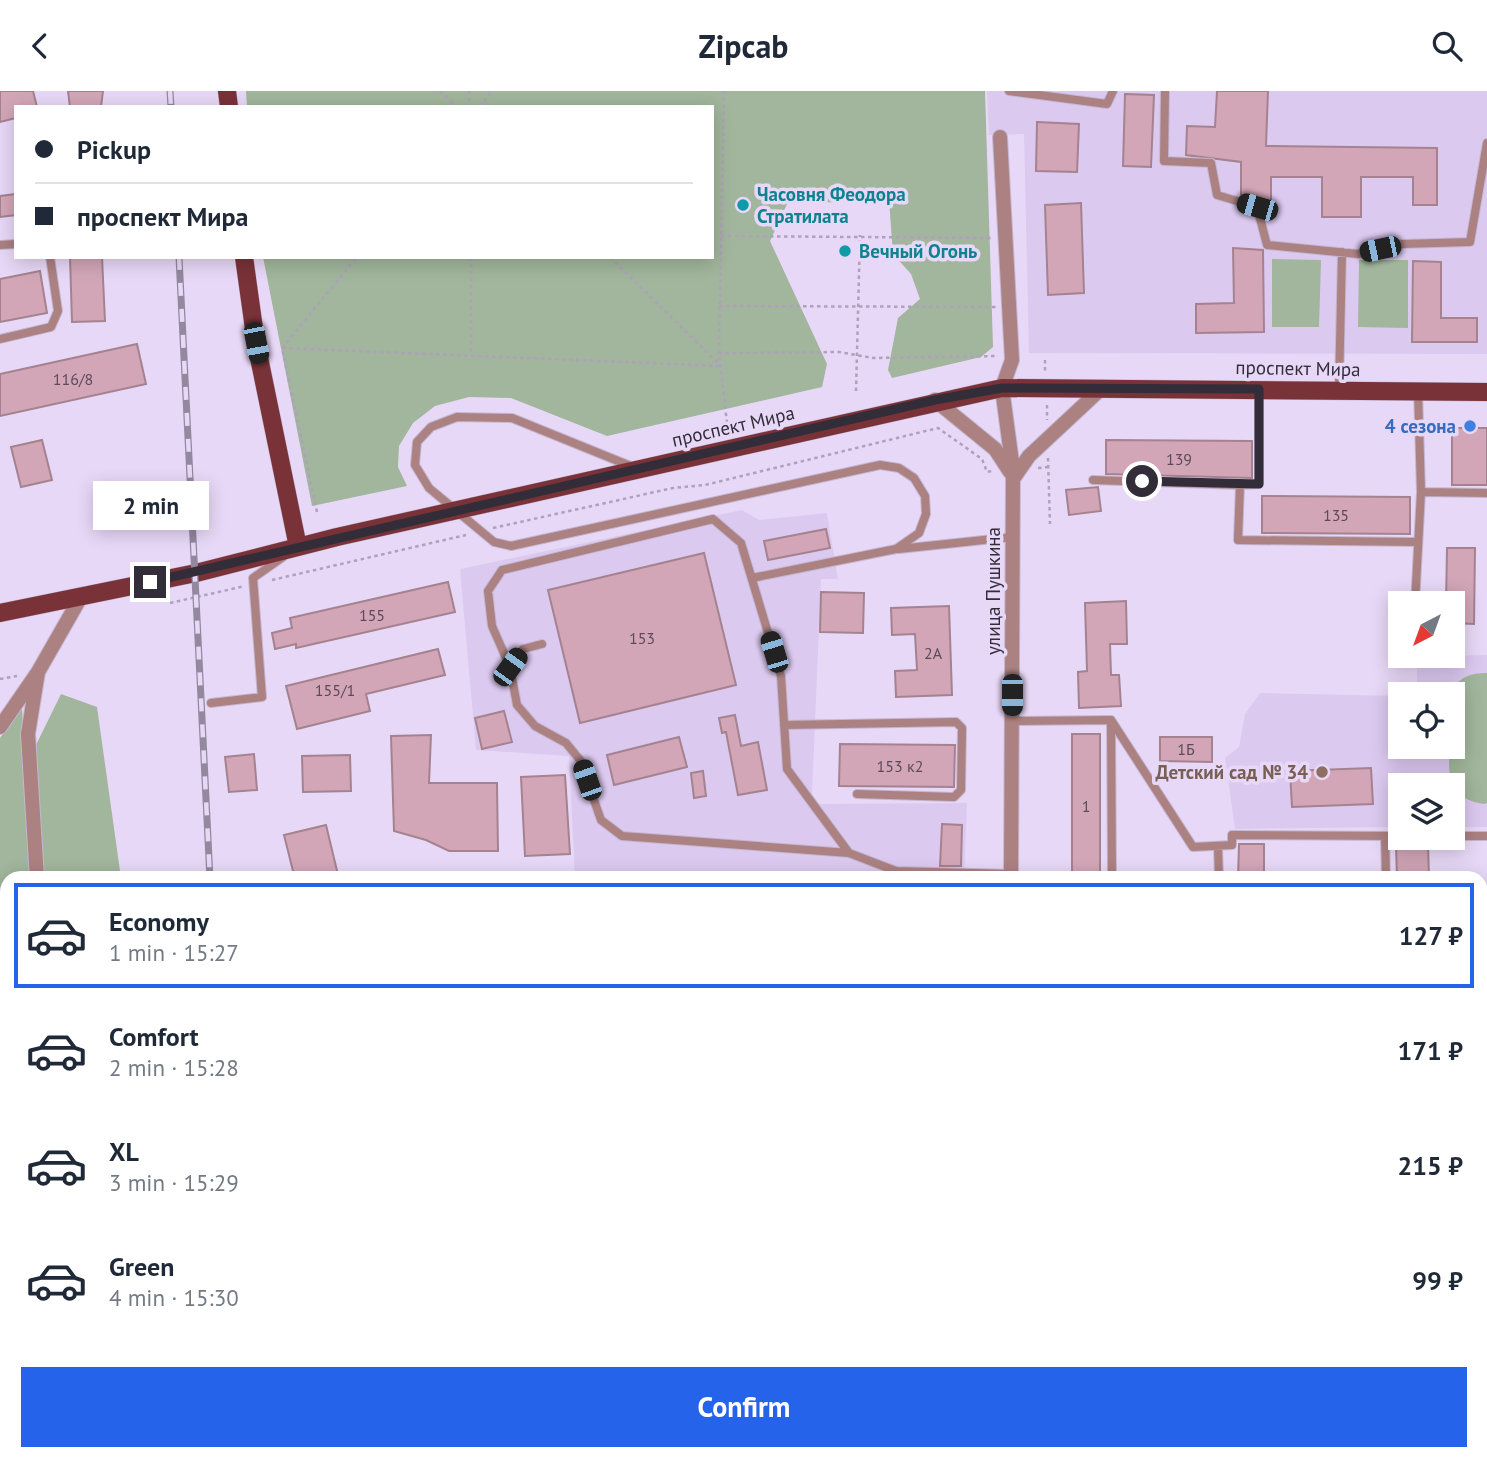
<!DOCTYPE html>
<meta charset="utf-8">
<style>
:root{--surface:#fff;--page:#f2f2f3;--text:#1f2937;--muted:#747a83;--line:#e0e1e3;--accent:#2563eb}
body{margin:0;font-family:"PT Sans",sans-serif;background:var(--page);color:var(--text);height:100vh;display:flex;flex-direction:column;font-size:26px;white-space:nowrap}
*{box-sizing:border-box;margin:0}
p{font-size:23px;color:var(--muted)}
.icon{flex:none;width:38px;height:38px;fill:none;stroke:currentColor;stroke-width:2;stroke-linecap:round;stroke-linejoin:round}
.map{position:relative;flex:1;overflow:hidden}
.panel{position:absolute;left:0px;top:780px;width:1488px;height:590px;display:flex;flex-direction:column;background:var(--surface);border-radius:21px 21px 0 0;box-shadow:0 4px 18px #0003}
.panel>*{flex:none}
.hud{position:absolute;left:14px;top:14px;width:700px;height:154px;border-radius:0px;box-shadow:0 4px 18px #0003;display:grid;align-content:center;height:154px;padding:0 21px;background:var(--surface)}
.needle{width:46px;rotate:221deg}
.fabs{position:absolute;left:1388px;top:500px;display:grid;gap:14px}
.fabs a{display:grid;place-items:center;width:77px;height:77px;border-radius:0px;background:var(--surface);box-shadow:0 4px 18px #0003;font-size:35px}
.end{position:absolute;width:32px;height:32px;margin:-16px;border:9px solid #332d39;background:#fff;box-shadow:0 0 0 4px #fff}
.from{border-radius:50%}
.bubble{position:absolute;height:49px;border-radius:0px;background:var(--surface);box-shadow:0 4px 18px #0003;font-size:23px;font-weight:700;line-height:49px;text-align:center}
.car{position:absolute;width:21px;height:42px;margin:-21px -10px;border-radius:9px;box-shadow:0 0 5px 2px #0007;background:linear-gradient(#222 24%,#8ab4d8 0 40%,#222 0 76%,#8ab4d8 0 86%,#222 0)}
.hud b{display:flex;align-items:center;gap:24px;height:66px;font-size:26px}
.hud b+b{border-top:2px solid var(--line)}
.hud i{width:18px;height:18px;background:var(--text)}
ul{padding:12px 0 0;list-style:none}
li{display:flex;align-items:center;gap:21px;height:105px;margin:0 14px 10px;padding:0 7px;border:4px solid transparent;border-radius:0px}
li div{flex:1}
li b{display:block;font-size:26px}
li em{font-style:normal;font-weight:700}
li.selected{border-color:var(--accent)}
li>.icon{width:63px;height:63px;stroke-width:1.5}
.action{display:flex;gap:14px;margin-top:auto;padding:14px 21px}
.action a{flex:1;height:80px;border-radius:0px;background:var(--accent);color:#fff;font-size:28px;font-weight:700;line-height:80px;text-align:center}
header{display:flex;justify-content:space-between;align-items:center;height:91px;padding:0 21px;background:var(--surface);font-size:32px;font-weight:700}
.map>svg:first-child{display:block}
.built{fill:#dcc9f0}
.green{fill:#a1b69c}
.building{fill:#d2a6b7;stroke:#a4828f;stroke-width:2}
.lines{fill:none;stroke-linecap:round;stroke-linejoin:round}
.service-casing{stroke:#c4b6d1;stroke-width:10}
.minor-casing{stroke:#c4b6d1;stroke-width:16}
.tertiary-casing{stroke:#c4b6d1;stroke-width:16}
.primary-casing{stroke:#c4b6d1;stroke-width:19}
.path{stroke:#aea1ba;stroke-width:2.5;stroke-dasharray:3.5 3.5;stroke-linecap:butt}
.service{stroke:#ac8182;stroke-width:8}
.minor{stroke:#ac8182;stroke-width:14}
.tertiary{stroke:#ac8182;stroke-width:14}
.primary{stroke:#793238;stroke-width:18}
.rail-casing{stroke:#93889e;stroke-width:7}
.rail{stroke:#e8d8f7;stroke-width:4.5;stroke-dasharray:13;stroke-linecap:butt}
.route{stroke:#332d39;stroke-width:9}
.culture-dot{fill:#0f9aa8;stroke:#e8d8f7;stroke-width:2.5}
.shop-dot{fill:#3f7fe0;stroke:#e8d8f7;stroke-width:2.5}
.education-dot{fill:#8d6e63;stroke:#e8d8f7;stroke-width:2.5}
.labels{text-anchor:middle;stroke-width:7;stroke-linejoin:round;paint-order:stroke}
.number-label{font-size:16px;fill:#5b4b58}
.culture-label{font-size:19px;font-weight:bold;fill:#0d838f;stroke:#e8d8f7;text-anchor:start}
.street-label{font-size:19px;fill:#332d39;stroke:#e8d8f7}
.shop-label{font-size:19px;font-weight:bold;fill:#366cbe;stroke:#e8d8f7;text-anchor:end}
.education-label{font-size:19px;font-weight:bold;fill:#785e54;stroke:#e8d8f7;text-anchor:end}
</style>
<header><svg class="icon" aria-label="back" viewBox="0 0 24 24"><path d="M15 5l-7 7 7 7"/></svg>Zipcab<svg class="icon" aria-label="search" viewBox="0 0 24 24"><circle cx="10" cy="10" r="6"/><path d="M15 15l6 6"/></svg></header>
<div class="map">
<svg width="1487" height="1369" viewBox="0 0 1487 1369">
<rect width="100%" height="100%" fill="#e8d8f7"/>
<!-- built -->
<path class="built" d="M987 0H1487V263L1029 262 1024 43 989 44Z
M742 419 759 429 827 422 838 488H821L812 703 819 713 967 712 964 787H575L569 665 476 659 460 478Z
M1487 564V736H1453L1452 695H1400V736L1235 738 1225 667 1239 656 1245 623 1260 602 1400 605V656H1452V604H1417V565Z"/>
<!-- green -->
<path class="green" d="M246 0H985L993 256 981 266 892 287 888 279 898 227 920 208 911 183 893 163 889 109 787 113 770 150 827 273 822 296 607 345 511 307 469 306 435 315 413 332 399 355 398 376 407 395 312 415 263 166H712V16H247Z
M1272 168 1321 169 1319 236H1272Z
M1359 169H1408V237L1358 236Z
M1487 582V712L1484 713C1423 704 1463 640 1451 601 1459 586 1470 582 1487 582Z
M61 603 97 616 121 787H44L33 660Z
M22 615 30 787 7 788V1363H20L19 1369H0V647Z"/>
<!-- building -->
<path class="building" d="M0 0H33L37 16H16V27L0 31Z
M68 0H103L101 16H70Z
M1217 0H1268L1266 55 1437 57V114H1413V86H1361V126H1322V86H1271V110L1241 104V71L1186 64 1187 35 1215 36Z
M1125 3 1154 4 1151 76 1123 75Z
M1037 31 1079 33 1077 81 1036 80Z
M16 103V124L0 126V105Z
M1081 112 1084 202 1048 204 1045 114Z
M1233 157 1263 159 1264 241 1196 242V213L1234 212Z
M70 166H102L105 230 72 231Z
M1413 170 1441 171V227H1477V251H1412Z
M40 180 47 222 0 231V188Z
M137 253 146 293 0 325V283Z
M1452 337H1487V394H1452Z
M42 349 52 389 21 396 11 356Z
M1106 349 1252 350V387L1106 383Z
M1098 396 1101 420 1069 424 1066 399Z
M1262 405 1410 406V443L1262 442Z
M826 438 830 457 768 469 764 450Z
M1447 457H1475L1474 533 1452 532V513H1446Z
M704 462 736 594 580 632 548 499Z
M448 491 455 521 296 557V553L275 558 272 542 292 537 290 527Z
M821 501 864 502 863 542 820 541Z
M1126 510 1127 553H1110L1111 584H1119L1121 615 1079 617 1078 581 1087 580 1085 512Z
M949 515 952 604 896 606 895 580 917 579 915 543 892 544 891 517Z
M438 558 445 584 366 603 370 620 297 638 286 595Z
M504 620 512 651 482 658 475 627Z
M735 624 741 655 758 651 767 699 738 704 726 641 722 642 719 627Z
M1072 643H1100V788H1072Z
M431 644 429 692H497L498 760H449L426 749 394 740 391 645Z
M679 646 687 676 614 694 607 664Z
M1160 646H1212V671L1160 670Z
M840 653 955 654 954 696 839 695Z
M254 663 257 699 229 701 225 666Z
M350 664 351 700 303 701 302 665Z
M1371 677 1373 713 1292 716 1290 680Z
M703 680 706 705 694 707 691 682Z
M565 684 570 763 525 765 521 686Z
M942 733 962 734 961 775H940Z
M326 734 339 788H295L284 744Z
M1239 753H1264V788H1238Z
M1428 753 1429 788H1397L1396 754Z"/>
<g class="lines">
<defs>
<path id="service" d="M1009 0 1107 13 1113 0
M1165 0 1164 70 1211 72 1217 104 1257 116 1267 154 1358 163 1402 153 1470 151 1487 52
M0 154 16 153
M0 248 51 236 58 220 50 166
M1339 298 1342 161
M633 376 512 327 457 326 431 336 417 351 415 374 429 397 494 451 511 455 880 374 899 377 914 387 925 405 926 423 919 442 896 458 752 487
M1093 389 1240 394 1238 449 1418 451
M1240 394 1259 393V299
M1421 401 1487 402
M899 458 1012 446
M1415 513 1421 401 1418 299
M542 553 523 558 510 576 517 614 535 635 566 652 580 669 601 729 622 745 849 762 896 780 1011 783
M510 576 492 535 488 500 502 479 713 428 741 452 781 585 787 678 849 762
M211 612 262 606 253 487 283 466
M1111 629 1112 788
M1012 630 1111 629 1193 756 1232 754V744L1400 745
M784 634 956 631 962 637 961 699 954 706 857 703
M1385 745 1386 788
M1452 745H1487
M1218 755 1219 788
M290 1363 292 1369
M515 1363V1369"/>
<path id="minor" d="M1000 46 1012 269 1002 297
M0 636 38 581 82 504
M37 788 28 643 38 581
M1480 942H1487
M1480 1165H1487
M23 1369 25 1363
M648 1369V1363"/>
<path id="tertiary" d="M1002 297 1013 379 1011 788
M935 309 995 358 1010 381
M1013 388 1029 365 1103 296
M1002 1369V1363"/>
<path id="primary" d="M227 0 229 16
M244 166 256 252 298 456
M0 522 196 482 337 446 1002 297 1487 301"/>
</defs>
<!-- service casing -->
<use href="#service" class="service-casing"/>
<!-- minor casing -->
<use href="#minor" class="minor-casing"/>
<!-- tertiary casing -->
<use href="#tertiary" class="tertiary-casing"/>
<!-- primary casing -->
<use href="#primary" class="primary-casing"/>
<!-- path -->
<path class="path" d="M440 0 457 16
M469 0V16
M480 16 492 0
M721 145 991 147
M471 166V263
M610 166 721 275
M719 215 997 216
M282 257 357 166
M719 262 724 0
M1045 269V283
M856 300 860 144
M1047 314V329
M727 332 719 262 839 261 873 267 998 265
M1048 367 1050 433
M1038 377 1048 376
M317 421 282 257 721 275
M493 437 673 397 705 394 938 337 982 368 987 381 992 380
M272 489 466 444
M170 512 245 495
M0 588 17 585"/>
<!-- service -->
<use href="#service" class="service"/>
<!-- minor -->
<use href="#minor" class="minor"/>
<!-- tertiary -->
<use href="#tertiary" class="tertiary"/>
<!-- primary -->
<use href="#primary" class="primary"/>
<defs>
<path id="rail" d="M170 0 171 16
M179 166 210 788
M237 1363V1369"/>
</defs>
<!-- rail casing -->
<use href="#rail" class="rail-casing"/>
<!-- rail -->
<use href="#rail" class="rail"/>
</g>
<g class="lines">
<!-- route -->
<path class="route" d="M150 491 935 309 1002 297 1259 298V393L1142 390"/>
</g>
<!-- markers -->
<g class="culture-dot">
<circle cx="743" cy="114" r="7"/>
<circle cx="845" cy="160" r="7"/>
</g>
<circle class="shop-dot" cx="1470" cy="335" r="7"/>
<circle class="education-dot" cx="1322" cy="681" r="7"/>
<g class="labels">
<!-- number labels -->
<g class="number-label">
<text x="73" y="294">116/8</text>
<text x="1179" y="374">139</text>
<text x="1336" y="430">135</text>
<text x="372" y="530">155</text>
<text x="642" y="553">153</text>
<text x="933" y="568">2А</text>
<text x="335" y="605">155/1</text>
<text x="1186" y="664">1Б</text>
<text x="900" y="681">153 к2</text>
<text x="1086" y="721">1</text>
</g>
<!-- culture labels -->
<g class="culture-label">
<text x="757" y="110">Часовня Феодора<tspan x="757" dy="22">Стратилата</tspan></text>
<text x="859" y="167">Вечный Огонь</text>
</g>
<!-- street labels -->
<g class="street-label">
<text transform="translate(1298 277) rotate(1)" y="7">проспект Мира</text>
<text transform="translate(733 335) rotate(-13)" y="7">проспект Мира</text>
<text transform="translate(993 500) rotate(-90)" y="7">улица Пушкина</text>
</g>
<!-- shop labels -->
<g class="shop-label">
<text x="1456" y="342">4 сезона</text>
</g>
<!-- education labels -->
<g class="education-label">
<text x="1308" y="688">Детский сад № 34</text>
</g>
</g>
</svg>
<div class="fabs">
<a><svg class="needle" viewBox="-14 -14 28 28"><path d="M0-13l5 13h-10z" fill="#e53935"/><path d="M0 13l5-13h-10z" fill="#747a83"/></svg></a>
<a><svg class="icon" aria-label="locate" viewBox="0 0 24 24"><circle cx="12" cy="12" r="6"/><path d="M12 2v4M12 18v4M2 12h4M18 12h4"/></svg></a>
<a><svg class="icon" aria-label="layers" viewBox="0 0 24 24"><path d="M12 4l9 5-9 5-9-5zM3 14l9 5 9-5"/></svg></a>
</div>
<i class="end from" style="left:1142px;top:390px"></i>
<i class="end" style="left:150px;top:491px"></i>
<div class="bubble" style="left:93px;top:390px;width:116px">2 min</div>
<i class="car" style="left:1257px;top:116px;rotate:286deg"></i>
<i class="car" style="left:1380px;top:158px;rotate:258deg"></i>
<i class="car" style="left:256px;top:252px;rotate:169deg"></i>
<i class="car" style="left:774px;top:561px;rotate:343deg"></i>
<i class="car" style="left:510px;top:576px;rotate:36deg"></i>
<i class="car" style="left:1012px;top:604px;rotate:180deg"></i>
<i class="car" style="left:587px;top:689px;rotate:341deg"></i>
<div class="hud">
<b><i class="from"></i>Pickup</b>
<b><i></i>проспект Мира</b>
</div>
<section class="panel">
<ul>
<li class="selected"><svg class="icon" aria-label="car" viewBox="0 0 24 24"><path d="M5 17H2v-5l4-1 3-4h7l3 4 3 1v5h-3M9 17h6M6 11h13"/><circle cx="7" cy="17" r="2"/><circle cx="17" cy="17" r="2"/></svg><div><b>Economy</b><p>1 min · 15:27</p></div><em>127 ₽</em></li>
<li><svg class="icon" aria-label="car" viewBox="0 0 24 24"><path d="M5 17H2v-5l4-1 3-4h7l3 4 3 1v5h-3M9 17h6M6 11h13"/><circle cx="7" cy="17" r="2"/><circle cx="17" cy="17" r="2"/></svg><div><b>Comfort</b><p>2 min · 15:28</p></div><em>171 ₽</em></li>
<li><svg class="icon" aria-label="car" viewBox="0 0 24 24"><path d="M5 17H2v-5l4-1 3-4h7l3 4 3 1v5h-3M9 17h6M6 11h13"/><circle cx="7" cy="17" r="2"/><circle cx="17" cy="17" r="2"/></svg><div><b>XL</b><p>3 min · 15:29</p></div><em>215 ₽</em></li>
<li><svg class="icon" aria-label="car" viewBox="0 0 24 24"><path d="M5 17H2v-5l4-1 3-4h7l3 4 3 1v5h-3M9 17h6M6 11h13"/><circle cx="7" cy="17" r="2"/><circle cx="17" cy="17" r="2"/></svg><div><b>Green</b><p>4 min · 15:30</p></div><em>99 ₽</em></li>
</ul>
<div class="action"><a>Confirm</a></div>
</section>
</div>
